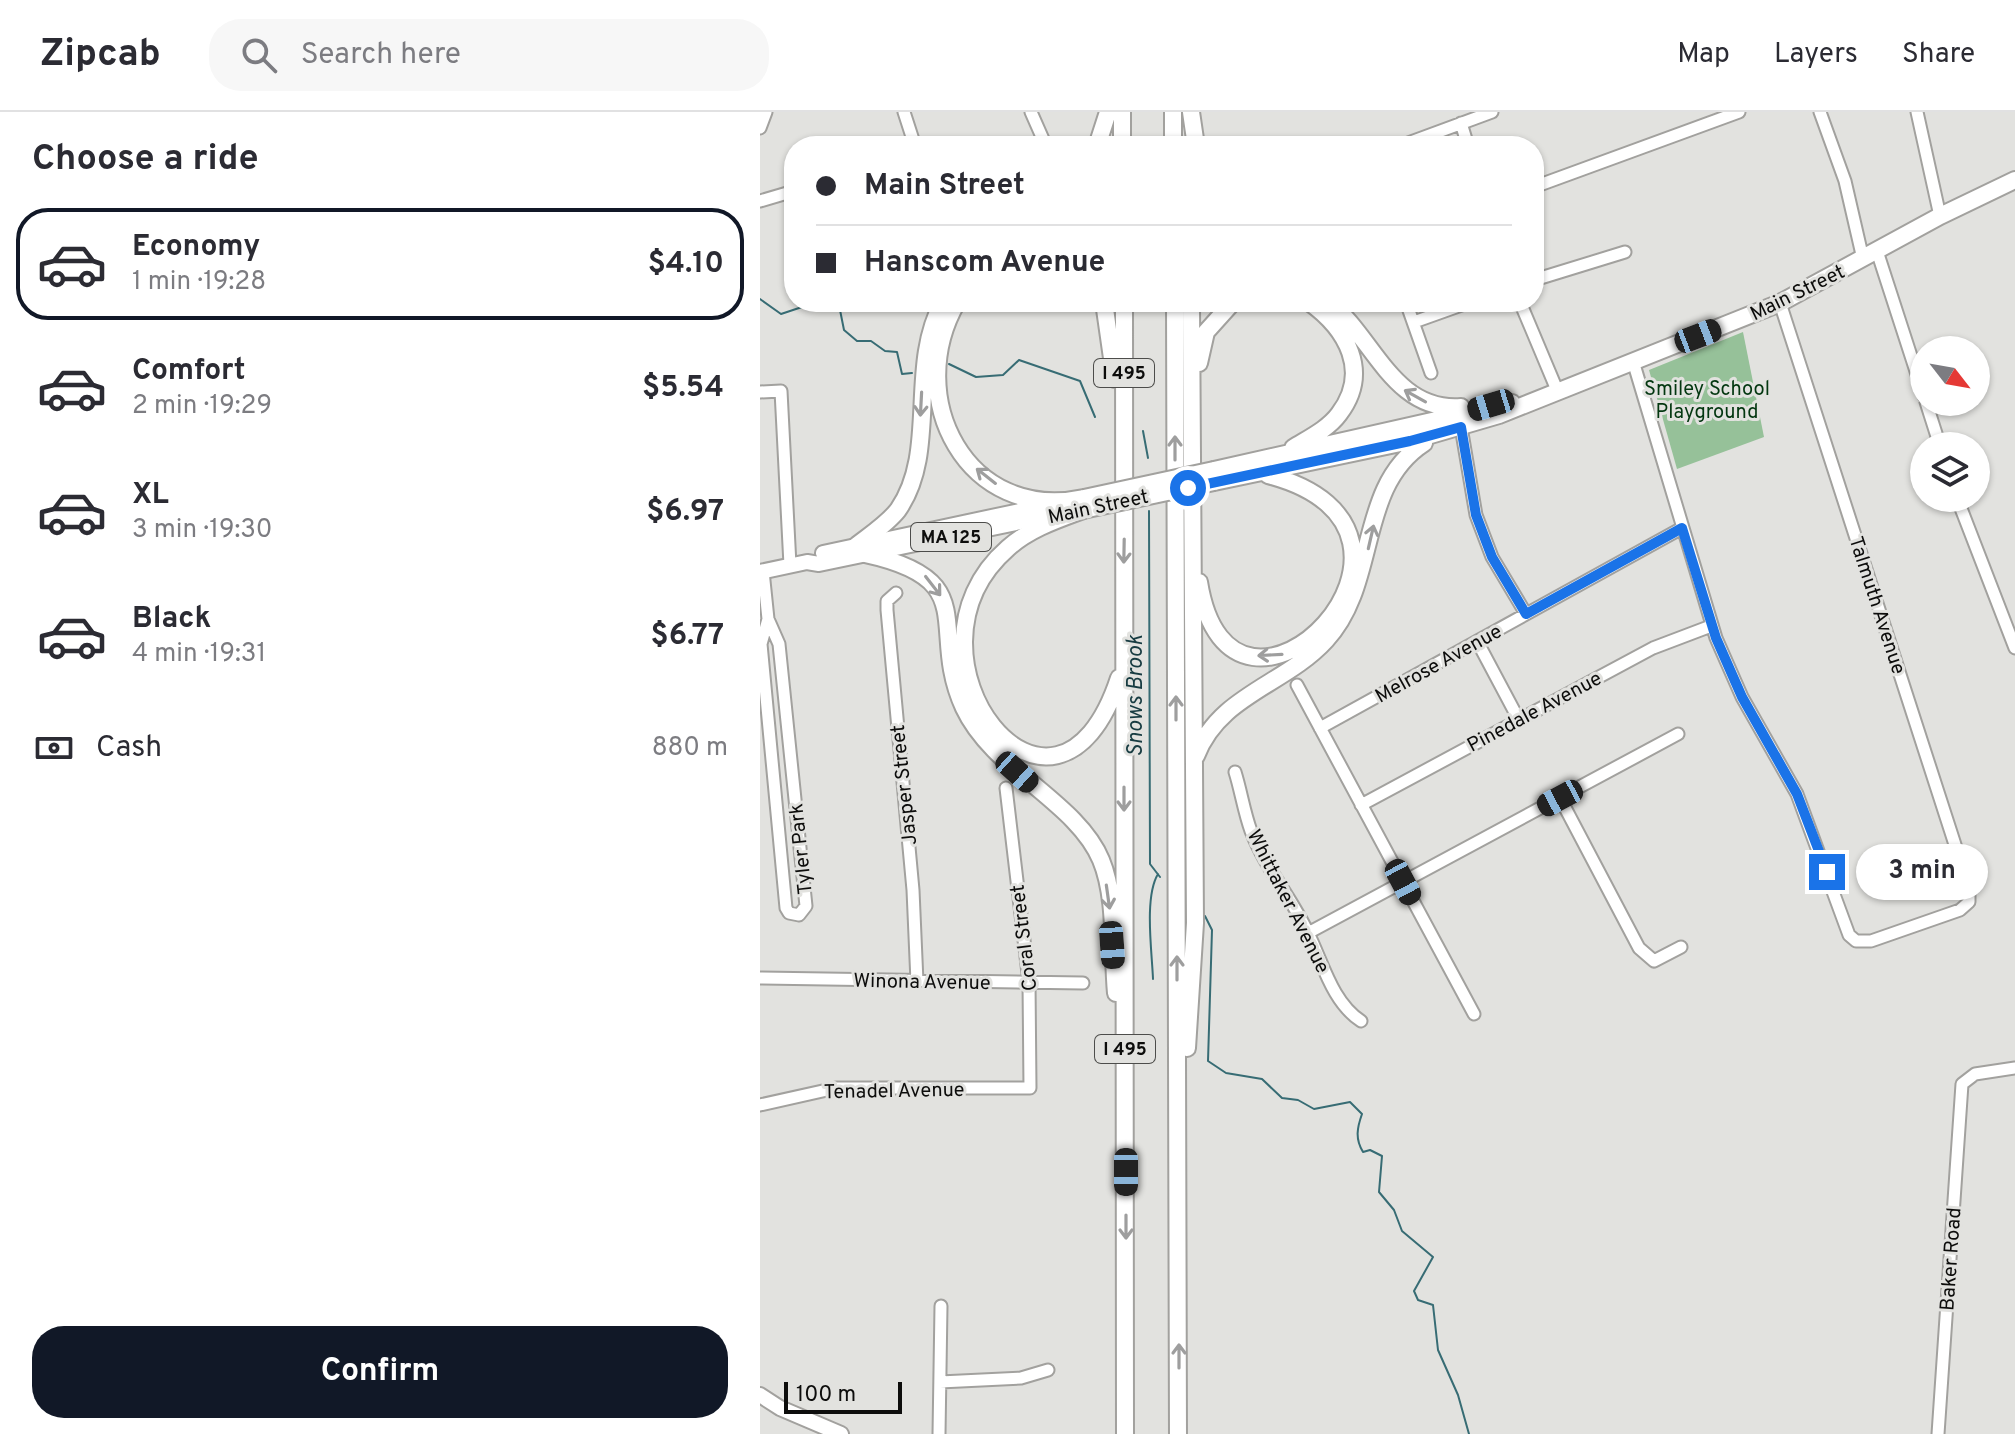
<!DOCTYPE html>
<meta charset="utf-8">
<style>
:root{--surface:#fff;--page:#f7f7f7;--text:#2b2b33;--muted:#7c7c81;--line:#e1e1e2;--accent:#111827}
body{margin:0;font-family:Overpass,sans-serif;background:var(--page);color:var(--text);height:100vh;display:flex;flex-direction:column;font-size:30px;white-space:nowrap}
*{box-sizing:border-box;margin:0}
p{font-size:26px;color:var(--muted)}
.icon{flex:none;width:44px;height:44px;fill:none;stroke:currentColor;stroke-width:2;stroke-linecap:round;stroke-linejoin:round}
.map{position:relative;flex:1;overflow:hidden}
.side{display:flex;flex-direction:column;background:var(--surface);width:760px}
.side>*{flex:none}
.guide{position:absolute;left:24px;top:24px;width:760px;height:176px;border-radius:32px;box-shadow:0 2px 6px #0004;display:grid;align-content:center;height:176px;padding:0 32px;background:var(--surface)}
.needle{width:52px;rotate:121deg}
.tools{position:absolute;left:1150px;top:224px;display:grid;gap:16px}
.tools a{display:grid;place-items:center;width:80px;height:80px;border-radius:50%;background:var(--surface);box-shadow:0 2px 6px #0004;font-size:40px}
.scale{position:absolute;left:24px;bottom:20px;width:118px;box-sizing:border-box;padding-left:8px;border:4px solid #0d0d0c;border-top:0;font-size:22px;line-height:28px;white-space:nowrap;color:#0d0d0c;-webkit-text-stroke:6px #e2e2df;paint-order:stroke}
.end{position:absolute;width:36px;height:36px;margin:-18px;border:10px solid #1a73e8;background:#fff;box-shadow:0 0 0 4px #fff}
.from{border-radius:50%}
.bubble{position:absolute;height:56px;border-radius:28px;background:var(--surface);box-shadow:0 2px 6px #0004;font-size:26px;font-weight:700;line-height:56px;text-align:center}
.car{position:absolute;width:24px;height:48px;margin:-24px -12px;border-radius:10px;box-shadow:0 0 6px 2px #0007;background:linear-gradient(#222 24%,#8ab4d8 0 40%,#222 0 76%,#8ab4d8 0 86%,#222 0)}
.guide b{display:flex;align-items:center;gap:28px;height:76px;font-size:30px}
.guide b+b{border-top:2px solid var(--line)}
.guide i{width:20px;height:20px;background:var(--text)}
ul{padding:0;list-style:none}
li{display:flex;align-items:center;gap:24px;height:112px;margin:0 16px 12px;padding:0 16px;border:4px solid transparent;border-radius:32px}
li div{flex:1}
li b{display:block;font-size:30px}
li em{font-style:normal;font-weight:700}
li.current{border-color:var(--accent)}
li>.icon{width:72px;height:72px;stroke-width:1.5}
h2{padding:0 32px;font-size:36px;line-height:96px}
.pay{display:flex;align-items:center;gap:20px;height:88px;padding:0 32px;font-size:30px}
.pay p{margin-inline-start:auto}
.primary-button{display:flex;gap:16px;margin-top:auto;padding:16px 32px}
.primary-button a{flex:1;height:92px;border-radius:32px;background:var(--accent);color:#fff;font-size:32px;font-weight:700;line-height:92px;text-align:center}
header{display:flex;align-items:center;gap:48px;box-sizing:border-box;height:112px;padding:0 40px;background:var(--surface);border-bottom:2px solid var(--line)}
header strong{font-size:38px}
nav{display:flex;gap:44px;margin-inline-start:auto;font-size:28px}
.search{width:560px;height:72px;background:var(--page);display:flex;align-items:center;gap:20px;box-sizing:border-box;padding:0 28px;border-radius:32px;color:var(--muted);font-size:30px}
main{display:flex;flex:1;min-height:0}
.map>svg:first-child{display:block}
.green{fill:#96c199}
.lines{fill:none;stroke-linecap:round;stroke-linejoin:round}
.stream{stroke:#376c74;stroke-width:2}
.minor-casing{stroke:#a2a19e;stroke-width:15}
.major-casing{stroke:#a2a19e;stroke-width:18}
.highway-casing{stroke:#a2a19e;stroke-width:20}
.minor{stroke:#fff;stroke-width:11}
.major{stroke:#fff;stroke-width:14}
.highway{stroke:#fff;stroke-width:16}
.highway-bridge-casing{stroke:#a2a19e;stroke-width:20;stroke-linecap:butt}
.highway-bridge{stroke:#fff;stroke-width:16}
.oneway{stroke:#9e9e9e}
.route{stroke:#1a73e8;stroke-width:10}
.labels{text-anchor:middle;stroke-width:6;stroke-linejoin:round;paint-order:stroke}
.shield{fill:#e2e2df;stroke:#4d4d4b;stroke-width:2}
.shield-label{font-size:18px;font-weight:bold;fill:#0d0d0c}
.street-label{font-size:20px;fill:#0d0d0c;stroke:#e2e2df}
.park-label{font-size:20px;fill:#033710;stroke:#e2e2df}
.water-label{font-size:22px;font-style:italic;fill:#183c42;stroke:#e2e2df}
</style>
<header>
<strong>Zipcab</strong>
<div class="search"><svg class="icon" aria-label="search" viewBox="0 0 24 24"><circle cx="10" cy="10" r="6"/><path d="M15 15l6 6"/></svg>Search here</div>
<nav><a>Map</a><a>Layers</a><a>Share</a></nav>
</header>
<main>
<section class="side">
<h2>Choose a ride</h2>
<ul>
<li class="current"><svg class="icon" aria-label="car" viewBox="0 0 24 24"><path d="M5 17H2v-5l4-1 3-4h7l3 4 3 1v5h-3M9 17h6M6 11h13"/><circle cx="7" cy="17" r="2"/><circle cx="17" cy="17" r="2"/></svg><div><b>Economy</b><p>1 min · 19:28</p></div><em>$4.10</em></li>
<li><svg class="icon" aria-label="car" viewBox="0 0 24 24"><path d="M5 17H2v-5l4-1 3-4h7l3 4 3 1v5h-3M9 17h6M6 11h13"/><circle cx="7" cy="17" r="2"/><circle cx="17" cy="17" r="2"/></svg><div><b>Comfort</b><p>2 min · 19:29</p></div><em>$5.54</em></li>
<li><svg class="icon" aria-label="car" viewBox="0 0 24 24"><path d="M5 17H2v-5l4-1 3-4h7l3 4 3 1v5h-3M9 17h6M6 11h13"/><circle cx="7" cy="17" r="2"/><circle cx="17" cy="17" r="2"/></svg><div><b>XL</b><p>3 min · 19:30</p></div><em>$6.97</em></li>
<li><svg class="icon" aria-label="car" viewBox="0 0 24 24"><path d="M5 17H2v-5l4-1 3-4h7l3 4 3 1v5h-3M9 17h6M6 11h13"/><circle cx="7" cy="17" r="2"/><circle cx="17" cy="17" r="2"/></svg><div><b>Black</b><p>4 min · 19:31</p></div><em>$6.77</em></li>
</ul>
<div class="pay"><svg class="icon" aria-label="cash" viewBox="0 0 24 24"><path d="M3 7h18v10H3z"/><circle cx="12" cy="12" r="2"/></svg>Cash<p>880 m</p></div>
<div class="primary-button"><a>Confirm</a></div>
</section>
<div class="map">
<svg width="1255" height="1322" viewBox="0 0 1255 1322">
<rect width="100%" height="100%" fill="#e2e2df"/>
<!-- green -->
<path class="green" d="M983 220 1004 325 917 357 889 258Z"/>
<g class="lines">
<!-- stream -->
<path class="stream" d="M0 187 21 202 57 190
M67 190 79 193 84 218 97 229H111L125 239 137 240 142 262 152 261
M189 252 216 265 243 263 259 248 320 269 335 305
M383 319 388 346
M389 399 390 752 400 765
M445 804 452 818 448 949 466 961 502 967 522 986 538 988 554 997 590 990 602 1002C597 1016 595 1027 603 1040L610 1038 622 1044 619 1080 634 1098 642 1119 673 1145 654 1179 658 1188 673 1193 678 1238 698 1283 709 1322
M393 867C392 840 384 785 398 762"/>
<defs>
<path id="minor" d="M144 0 155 34
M271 0 286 34
M1060 0 1085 69 1103 147
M1157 0 1180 104
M701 11 708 34
M0 16 6 0
M640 34 732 0
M774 75 979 0
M0 89 34 79
M1117 139 1164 284
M774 168 865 140
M646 190 671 261
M760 190 797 278
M654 210 710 190
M873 249 956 526 982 585 1037 682 1089 823 1096 829H1111L1200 798 1209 790V776L1020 191
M0 280 21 279 30 453
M1166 290 1180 334
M701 315 716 403 732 445 766 502
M1197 386 1255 536
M3 459 8 507 19 532 46 794 39 803 29 801 26 796 1 532 8 507
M136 481 127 489V498L153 778 157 870
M717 529 759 608
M537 573 714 902
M560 616 922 416
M475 660C481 679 484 700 491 719 505 756 532 786 548 821 563 851 572 890 601 909
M800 686 879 836 894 849 921 835
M601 693 893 536 951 514
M548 821 918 622
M0 866 323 871
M0 993 76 976H270L269 870 246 676
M180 1270 261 1266 288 1258
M179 1322 181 1194
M1178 1322 1202 972 1215 962 1255 956"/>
<path id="major" d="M63 441 297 391
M0 460 47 450 59 452 299 402
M0 1283 20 1296 81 1322"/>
<path id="highway" d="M362 0V34
M413 0V34
M431 0 436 34
M337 34 348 0
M197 190C142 286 207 411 324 386
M344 190 355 267
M364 190 365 1322
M415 190 418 1322
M569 190C614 226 633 300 701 295
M439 251 446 220 473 190
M533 336C549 326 568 317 579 302 611 260 587 217 549 190
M454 358 752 291
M454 370 650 329 739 303 1020 191 1180 104 1255 68
M323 398C296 408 269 417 248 436 124 544 295 761 359 566
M96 434C110 423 127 412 138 398 179 339 147 255 183 190
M105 442C225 468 167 516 204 596 233 658 317 690 341 748 357 786 352 840 356 881
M439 470C471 669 720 418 508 363
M436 644C459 583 525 573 566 528 619 471 596 375 664 331
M427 936 435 811 431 190"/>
</defs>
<!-- minor casing -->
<use href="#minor" class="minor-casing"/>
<!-- major casing -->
<use href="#major" class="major-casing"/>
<!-- highway casing -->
<use href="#highway" class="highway-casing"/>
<!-- minor -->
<use href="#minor" class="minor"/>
<!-- major -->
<use href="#major" class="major"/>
<!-- highway -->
<use href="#highway" class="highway"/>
<defs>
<path id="highway-bridge" d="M324 386 454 358
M323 398 454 370"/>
</defs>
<!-- highway-bridge casing -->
<use href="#highway-bridge" class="highway-bridge-casing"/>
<!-- highway-bridge -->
<use href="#highway-bridge" class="highway-bridge"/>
</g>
<!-- one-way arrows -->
<defs><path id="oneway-shaft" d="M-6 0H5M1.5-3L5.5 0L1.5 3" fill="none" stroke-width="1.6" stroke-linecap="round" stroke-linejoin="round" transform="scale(2)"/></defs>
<g class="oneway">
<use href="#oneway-shaft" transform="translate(655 284) rotate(-151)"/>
<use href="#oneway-shaft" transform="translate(161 292) rotate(93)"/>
<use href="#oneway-shaft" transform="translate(415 336) rotate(-90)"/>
<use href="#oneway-shaft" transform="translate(226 364) rotate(-142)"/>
<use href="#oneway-shaft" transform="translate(611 425) rotate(-77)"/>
<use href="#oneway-shaft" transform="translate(364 439) rotate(91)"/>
<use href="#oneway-shaft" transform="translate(173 474) rotate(52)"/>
<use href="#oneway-shaft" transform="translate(510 543) rotate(177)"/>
<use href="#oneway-shaft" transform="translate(416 596) rotate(-90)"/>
<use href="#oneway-shaft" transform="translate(364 687) rotate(90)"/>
<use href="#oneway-shaft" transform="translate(348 785) rotate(82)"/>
<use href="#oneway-shaft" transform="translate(417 856) rotate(-90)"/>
<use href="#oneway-shaft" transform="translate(366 1115) rotate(90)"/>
<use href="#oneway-shaft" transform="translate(419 1244) rotate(-90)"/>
</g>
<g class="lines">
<!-- route -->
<path class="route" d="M428 376 650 329 701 315 716 403 732 445 766 502 922 416 956 526 982 585 1037 682 1067 760"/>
</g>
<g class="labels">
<!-- shield labels -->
<g class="shield">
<rect x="334" y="247" width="60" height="28" rx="6"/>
<rect x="151" y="411" width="80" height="28" rx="6"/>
<rect x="335" y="923" width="60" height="28" rx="6"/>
</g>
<g class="shield-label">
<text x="364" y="267">I 495</text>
<text x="191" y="431">MA 125</text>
<text x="365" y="943">I 495</text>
</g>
<!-- street labels -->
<g class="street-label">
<text transform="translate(1037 180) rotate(-26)" y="7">Main Street</text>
<text transform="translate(338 394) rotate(-12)" y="7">Main Street</text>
<text transform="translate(1118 493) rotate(72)" y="7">Talmuth Avenue</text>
<text transform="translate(678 551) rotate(-29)" y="7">Melrose Avenue</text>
<text transform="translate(774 599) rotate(-28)" y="7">Pinedale Avenue</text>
<text transform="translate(143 673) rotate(-96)" y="7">Jasper Street</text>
<text transform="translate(40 737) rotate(-96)" y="7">Tyler Park</text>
<text transform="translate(529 789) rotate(63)" y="7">Whittaker Avenue</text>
<text transform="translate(263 826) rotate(-97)" y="7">Coral Street</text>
<text transform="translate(162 869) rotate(1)" y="7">Winona Avenue</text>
<text transform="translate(134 978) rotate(-1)" y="7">Tenadel Avenue</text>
<text transform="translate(1190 1147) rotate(-86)" y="7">Baker Road</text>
</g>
<!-- park labels -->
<g class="park-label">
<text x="947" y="283">Smiley School<tspan x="947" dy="23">Playground</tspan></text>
</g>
<!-- water labels -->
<g class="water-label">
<text transform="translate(374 584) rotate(-90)" y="8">Snows Brook</text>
</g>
</g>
</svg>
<div class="tools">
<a><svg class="needle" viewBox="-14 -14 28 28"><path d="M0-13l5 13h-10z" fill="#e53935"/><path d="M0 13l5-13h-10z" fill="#7c7c81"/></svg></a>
<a><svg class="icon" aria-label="layers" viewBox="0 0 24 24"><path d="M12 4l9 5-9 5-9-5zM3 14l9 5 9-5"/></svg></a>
</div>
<div class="scale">100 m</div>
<i class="end from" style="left:428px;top:376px"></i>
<i class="end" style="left:1067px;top:760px"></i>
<div class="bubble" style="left:1096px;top:732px;width:132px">3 min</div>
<i class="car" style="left:938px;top:224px;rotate:69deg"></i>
<i class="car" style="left:731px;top:293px;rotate:253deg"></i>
<i class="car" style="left:257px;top:660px;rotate:132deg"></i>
<i class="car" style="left:800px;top:686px;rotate:242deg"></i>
<i class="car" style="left:643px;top:770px;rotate:152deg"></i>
<i class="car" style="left:352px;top:833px;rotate:176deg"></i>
<i class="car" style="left:366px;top:1060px;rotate:180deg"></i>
<div class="guide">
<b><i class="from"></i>Main Street</b>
<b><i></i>Hanscom Avenue</b>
</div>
</div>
</main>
